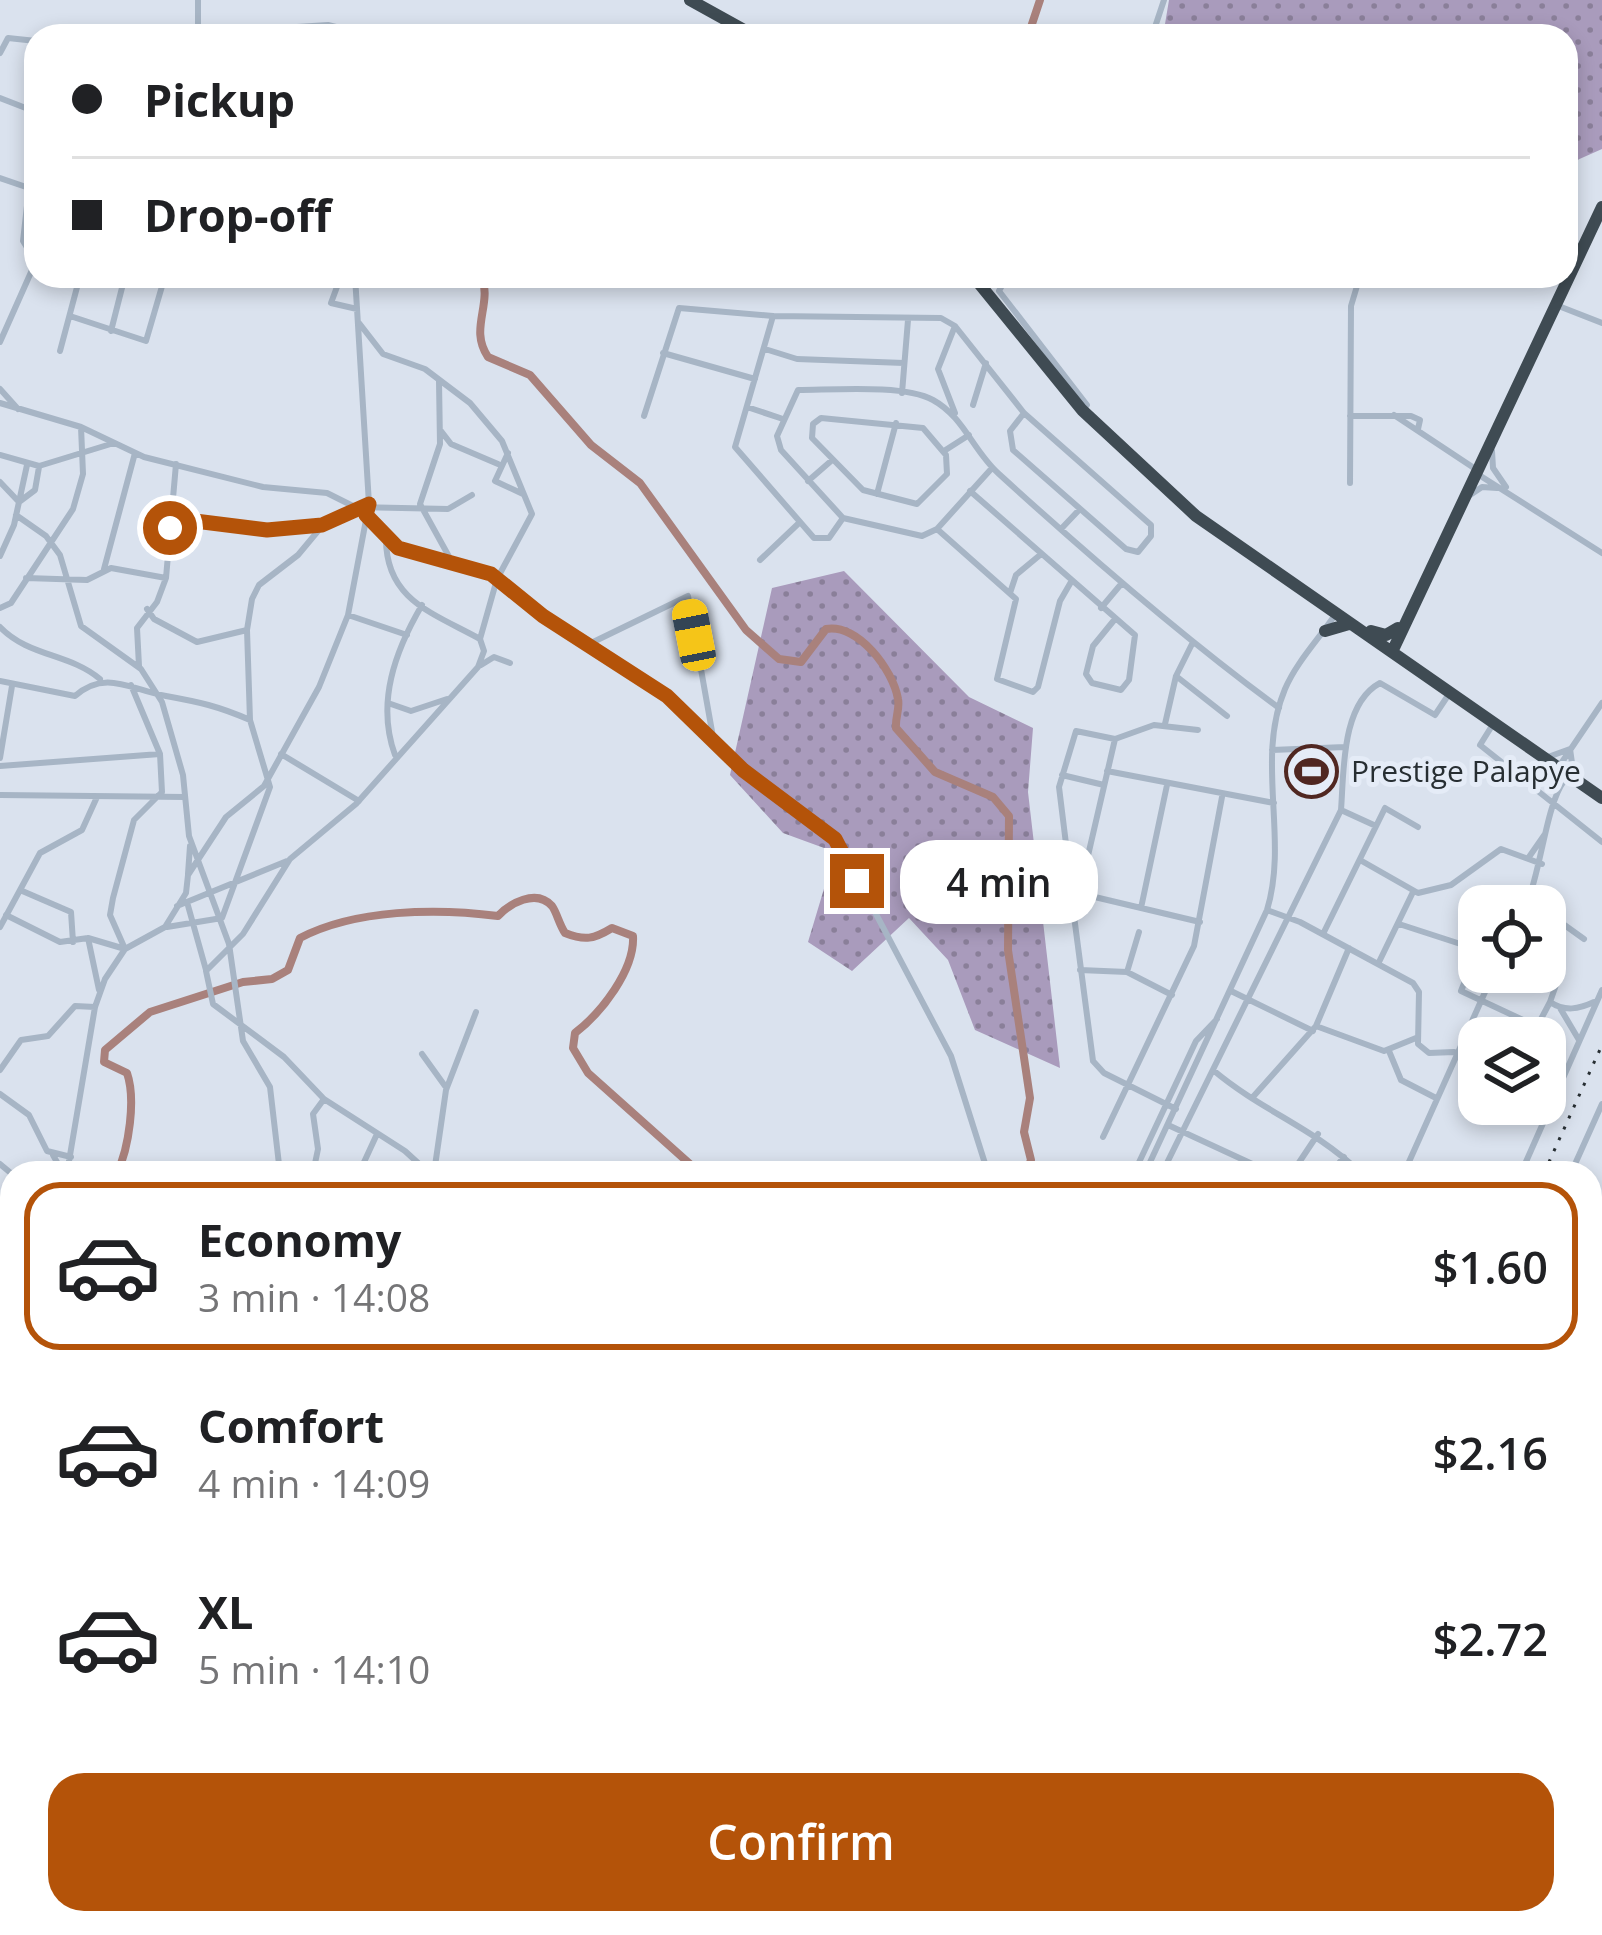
<!DOCTYPE html>
<meta charset="utf-8">
<style>
:root{--surface:#fff;--page:#f6f6f6;--text:#202124;--muted:#757577;--line:#e0e0e0;--accent:#b45309}
body{margin:0;font-family:"Open Sans",sans-serif;background:var(--page);color:var(--text);height:100vh;display:flex;flex-direction:column;font-size:45px;white-space:nowrap}
*{box-sizing:border-box;margin:0}
p{font-size:39px;color:var(--muted)}
.icon{flex:none;width:66px;height:66px;fill:none;stroke:currentColor;stroke-width:2;stroke-linecap:round;stroke-linejoin:round}
.map{position:relative;flex:1;overflow:hidden}
.drawer{position:absolute;left:0px;top:1161px;width:1602px;height:774px;display:flex;flex-direction:column;background:var(--surface);border-radius:36px 36px 0 0;box-shadow:0 6px 18px #0003}
.drawer>*{flex:none}
.guide{position:absolute;left:24px;top:24px;width:1554px;height:264px;border-radius:36px;box-shadow:0 6px 18px #0003;display:grid;align-content:center;height:264px;padding:0 48px;background:var(--surface)}
.controls{position:absolute;left:1458px;top:885px;display:grid;gap:24px}
.controls a{display:grid;place-items:center;width:108px;height:108px;border-radius:24px;background:var(--surface);box-shadow:0 6px 18px #0003;font-size:60px}
.end{position:absolute;width:54px;height:54px;margin:-27px;border:15px solid #b45309;background:#fff;box-shadow:0 0 0 6px #fff}
.from{border-radius:50%}
.bubble{position:absolute;height:84px;border-radius:36px;background:var(--surface);box-shadow:0 6px 18px #0003;font-size:39px;font-weight:600;line-height:84px;text-align:center}
.car{position:absolute;width:36px;height:72px;margin:-36px -18px;border-radius:15px;box-shadow:0 0 9px 3px #0007;background:linear-gradient(#f5c518 24%,#345 0 40%,#f5c518 0 76%,#345 0 86%,#f5c518 0)}
.guide b{display:flex;align-items:center;gap:42px;height:114px;font-size:45px}
.guide b+b{border-top:3px solid var(--line)}
.guide i{width:30px;height:30px;background:var(--text)}
ul{padding:21px 0 0;list-style:none}
li{display:flex;align-items:center;gap:36px;height:168px;margin:0 24px 18px;padding:0 24px;border:6px solid transparent;border-radius:36px}
li div{flex:1}
li b{display:block;font-size:45px}
li em{font-style:normal;font-weight:600}
li.selected{border-color:var(--accent)}
li>.icon{width:108px;height:108px;stroke-width:1.5}
.action{display:flex;gap:24px;margin-top:auto;padding:24px 48px}
.action a{flex:1;height:138px;border-radius:36px;background:var(--accent);color:#fff;font-size:48px;font-weight:600;line-height:138px;text-align:center}
.map>svg:first-child{display:block}
.grass{fill:url(#grass-dots)}
.lines{fill:none;stroke-linecap:round;stroke-linejoin:round}
.river{stroke:#a9817c;stroke-width:8}
.minor{stroke:#a7b5c5;stroke-width:6}
.highway{stroke:#3f4b53;stroke-width:12}
.rail{stroke:#272e32;stroke-width:3;stroke-dasharray:3 9;stroke-linecap:butt}
.route{stroke:#b45309;stroke-width:15}
.labels{text-anchor:middle;stroke-width:10;stroke-linejoin:round;paint-order:stroke}
.poi-label{font-size:30px;fill:#272e32;stroke:#e5ecf7;text-anchor:start}
</style>
<div class="map">
<svg width="1602" height="1935" viewBox="0 0 1602 1935">
<defs>
<pattern id="grass-dots" width="8" height="8" patternUnits="userSpaceOnUse" patternTransform="scale(3)"><rect width="8" height="8" fill="#a99bbc"/><path d="M2 2h.1M6 6h.1" fill="none" stroke="#8a7f99" stroke-width="1.8" stroke-linecap="round"/></pattern>
</defs>
<rect width="100%" height="100%" fill="#dae2ee"/>
<!-- grass -->
<path class="grass" d="M1169 0H1602V149L1566 165V36H1163Z
M844 571 969 697 1033 728 1028 792 1060 1068 975 1030 948 960 909 918 852 971 808 942 835 852 783 833 730 775 772 588Z"/>
<g class="lines">
<!-- river -->
<path class="river" d="M1028 36 1040 0
M482 276C492 306 469 329 488 357L530 375 591 445 640 483 746 630 779 659 801 662 826 629C858 623 893 670 898 699 900 709 895 718 896 728L935 772 993 797 1009 816 1008 950 1030 1098 1024 1132 1031 1160 1026 1173
M117 1173C129 1148 136 1099 127 1073L104 1062 105 1050 150 1012 243 982 272 979 288 970 300 938C355 909 437 908 498 916 509 904 536 888 552 906 557 913 559 924 565 933 585 941 594 939 612 928L633 936C635 970 601 1013 575 1033L573 1048 588 1073 700 1173
M207 1923 212 1935"/>
<!-- minor -->
<path class="minor" d="M198 0V32
M160 36 328 25 340 28 343 36
M1152 36 1164 0
M0 53 8 38 36 41
M0 98 36 112
M0 178 29 188 23 241 36 262
M341 276 331 303 357 309
M1007 276 999 291 1087 405 1082 410
M1556 305 1602 323
M70 316 146 341 165 276
M773 316 735 447 814 538H829L843 518
M359 323 383 354 425 369 470 403 502 441 532 514 497 579 480 639 484 651 478 667 356 804 290 859 243 934 206 971 213 1004 284 1057 324 1099 405 1151 429 1173
M111 331 125 276
M0 342 36 261
M765 349 797 359 904 363
M60 351 80 276
M663 353 755 379
M439 381 440 444 420 504 452 562
M0 389 18 409
M902 393 908 320
M0 403 81 427 144 457 263 487 327 493 355 507 448 509 472 495
M973 405 986 363
M747 407 783 419
M955 413 938 369 955 326
M1394 415 1477 470
M644 416 679 308 773 316 941 318 955 326 1024 413 1151 525V536L1138 552 1126 549 1013 450 1010 431 1024 413
M1350 416H1411L1420 420 1418 429
M821 418 923 428 946 455 947 474 917 504 863 490 812 438 813 424Z
M441 431 451 444 498 464
M944 451 969 435
M1492 451 1493 468 1506 487
M508 453 495 481 523 494
M0 455 39 466 114 443
M992 468 937 529 922 536 843 518 781 450 777 436 798 390C832 390 904 384 933 400 964 417 973 451 999 474 1089 556 1181 636 1279 708
M1479 475 1602 553
M808 481 831 461
M0 482 19 502
M1350 483 1351 306 1360 276
M970 491 1135 635 1129 680 1121 690 1092 683 1086 674 1093 646 1115 619
M877 494 896 423
M1470 495 1482 487 1497 488
M19 502 35 490 39 467
M16 515 46 536 60 555 81 626 141 669 162 702 183 775 189 836 229 944 243 1041 270 1087 280 1173
M366 515 386 539C386 600 433 613 480 639
M171 528 195 522 267 530 323 525
M937 529 1016 599 997 679 1033 692 1038 687 1060 601 1071 582
M1061 529 1079 510
M386 539C416 561 467 556 497 579
M0 556 14 525 27 465
M760 560 799 523
M104 569 135 453
M26 578 87 580 111 568 166 578
M497 582 667 696 743 770 839 844 951 1056 988 1173
M1010 593 1016 575 1040 555
M0 608 11 603 73 509 83 474 81 427
M1101 608 1122 583
M147 609 154 619 197 642 247 630
M348 615 407 635
M0 627C29 657 69 653 100 679
M589 644 688 596 713 737
M481 665 494 657 510 663
M139 666 137 628 157 602 166 578 176 464
M1176 676 1227 716
M0 681 75 696C106 669 131 690 166 696 199 702 218 706 250 720
M388 703 411 711 447 699
M1495 721 1480 745 1602 842
M1165 724 1176 676 1192 644
M1115 739 1074 916 1093 1061 1104 1073 1176 1109
M1272 750 1345 747
M281 754 359 801
M395 755C376 703 395 651 422 605
M1548 757 1570 749 1574 777
M0 758 12 686
M1560 765 1602 703
M0 766 160 754
M1107 771 1274 803
M1062 775 1104 785
M0 795 185 797
M1341 810 1376 826
M1529 857 1545 834
M1360 860 1418 893 1451 885 1501 849 1542 864
M1085 861 1067 852 1059 787 1076 731 1115 739 1154 725 1198 730
M188 874 190 846
M20 890 71 912 73 942
M1078 893 1200 922
M187 902 206 970
M177 906 287 861
M1526 906C1541 871 1546 805 1564 781
M1141 908 1167 785
M1267 910 1300 922 1413 983 1419 992 1418 1044 1429 1053 1454 1052
M1545 911 1584 939
M6 915 60 942 88 938 125 949 110 915 113 898 134 820 162 792 160 754 131 685
M1399 924 1479 950
M0 927 40 853 82 830 97 797
M167 927 222 918 270 787 250 720 247 630 252 599 259 585 298 555 323 525 355 507
M1323 934 1385 808 1418 827
M88 938 99 990
M1478 949 1461 991 1538 1027
M1379 962 1413 892
M1080 970 1127 972 1172 995
M1127 972 1139 932
M1537 972 1557 982 1550 1002C1565 1012 1579 1009 1594 1002
M1231 991 1313 1031
M1560 1008 1579 1040
M1316 1026 1384 1051 1416 1038
M1531 1038 1550 1002
M1462 1043 1479 1054
M1389 1051 1401 1080 1436 1098
M422 1054 445 1086
M0 1070 21 1040 48 1036 75 1006 95 1007
M1213 1070C1263 1112 1313 1127 1361 1173
M0 1094 29 1115 47 1151 71 1157
M1252 1098 1316 1026 1349 948
M1168 1125 1272 1173
M1103 1137 1194 946 1222 797
M53 1155 63 1173
M0 1164 12 1174
M67 1173 95 1007 105 979 125 949 165 927 186 893 188 875 226 817 264 786 319 687 348 615 369 504 355 276
M313 1173 318 1149 313 1114 324 1099
M359 1173 377 1134
M434 1173 446 1090 476 1012
M1134 1173 1196 1041 1217 1019
M1145 1173 1267 910C1289 838 1255 760 1285 689 1297 661 1320 638 1337 612
M1162 1173 1341 810C1344 772 1341 704 1380 683L1435 715 1451 691
M1216 1173 1253 1166
M1292 1173 1318 1134
M1331 1173 1344 1157
M1404 1173 1494 972
M1521 1173 1602 990
M1571 1173 1602 1104
M1590 1236 1602 1232
M0 1271 12 1255
M0 1361 12 1363
M1590 1456 1602 1430
M1590 1523 1602 1528
M1602 1641 1595 1666 1602 1674
M1590 1819 1602 1813
M271 1923 272 1935
M682 1923 701 1935
M772 1923 779 1935
M889 1923 898 1935
M1042 1923 1059 1934
M1253 1923 1277 1935
M1316 1923 1342 1935
M315 1927 363 1923
M370 1935 372 1923
M425 1935 426 1923
M457 1935V1923
M501 1935 502 1923
M546 1935 550 1923
M626 1935 635 1923
M645 1935 654 1923
M835 1935 843 1923
M952 1935 961 1923
M1019 1935 1029 1923
M1129 1935 1137 1923
M1173 1935 1178 1923
M1402 1935 1407 1923
M1498 1935 1503 1923"/>
<!-- highway -->
<path class="highway" d="M690 0 755 36
M973 276 1082 410 1196 516 1602 798
M1325 631 1349 624
M1371 631 1386 635 1398 628
M1392 652 1602 207"/>
<!-- rail -->
<path class="rail" d="M1544 1173 1602 1045
M1199 1935 1204 1923"/>
</g>
<g class="lines">
<!-- route -->
<path class="route" d="M170 528 195 521 267 530 322 525 369 504 366 515 398 548 491 574 543 616 667 696 743 770 835 839 857 881"/>
</g>
<!-- icons -->
<defs>
<symbol id="stadium-ring" viewBox="-11 -11 22 22"><circle r="9.5" fill="#e5ecf7" stroke="#502721" stroke-width="1.5"/><path d="M0-5a6.5 5 0 1 0 0 10a6.5 5 0 1 0 0-10ZM-3.5-1.8h7v3.6h-7Z" fill="#502721"/></symbol>
</defs>
<g fill-rule="evenodd">
<use href="#stadium-ring" x="1282" y="742" width="59" height="59"/>
</g>
<g class="labels">
<!-- poi labels -->
<g class="poi-label">
<text x="1351" y="782">Prestige Palapye</text>
</g>
</g>
</svg>
<div class="controls">
<a><svg class="icon" aria-label="locate" viewBox="0 0 24 24"><circle cx="12" cy="12" r="6"/><path d="M12 2v4M12 18v4M2 12h4M18 12h4"/></svg></a>
<a><svg class="icon" aria-label="layers" viewBox="0 0 24 24"><path d="M12 4l9 5-9 5-9-5zM3 14l9 5 9-5"/></svg></a>
</div>
<i class="end from" style="left:170px;top:528px"></i>
<i class="end" style="left:857px;top:881px"></i>
<div class="bubble" style="left:900px;top:840px;width:198px">4 min</div>
<i class="car" style="left:694px;top:635px;rotate:349deg"></i>
<div class="guide">
<b><i class="from"></i>Pickup</b>
<b><i></i>Drop-off</b>
</div>
<section class="drawer">
<ul>
<li class="selected"><svg class="icon" aria-label="car" viewBox="0 0 24 24"><path d="M5 17H2v-5l4-1 3-4h7l3 4 3 1v5h-3M9 17h6M6 11h13"/><circle cx="7" cy="17" r="2"/><circle cx="17" cy="17" r="2"/></svg><div><b>Economy</b><p>3 min · 14:08</p></div><em>$1.60</em></li>
<li><svg class="icon" aria-label="car" viewBox="0 0 24 24"><path d="M5 17H2v-5l4-1 3-4h7l3 4 3 1v5h-3M9 17h6M6 11h13"/><circle cx="7" cy="17" r="2"/><circle cx="17" cy="17" r="2"/></svg><div><b>Comfort</b><p>4 min · 14:09</p></div><em>$2.16</em></li>
<li><svg class="icon" aria-label="car" viewBox="0 0 24 24"><path d="M5 17H2v-5l4-1 3-4h7l3 4 3 1v5h-3M9 17h6M6 11h13"/><circle cx="7" cy="17" r="2"/><circle cx="17" cy="17" r="2"/></svg><div><b>XL</b><p>5 min · 14:10</p></div><em>$2.72</em></li>
</ul>
<div class="action"><a>Confirm</a></div>
</section>
</div>
